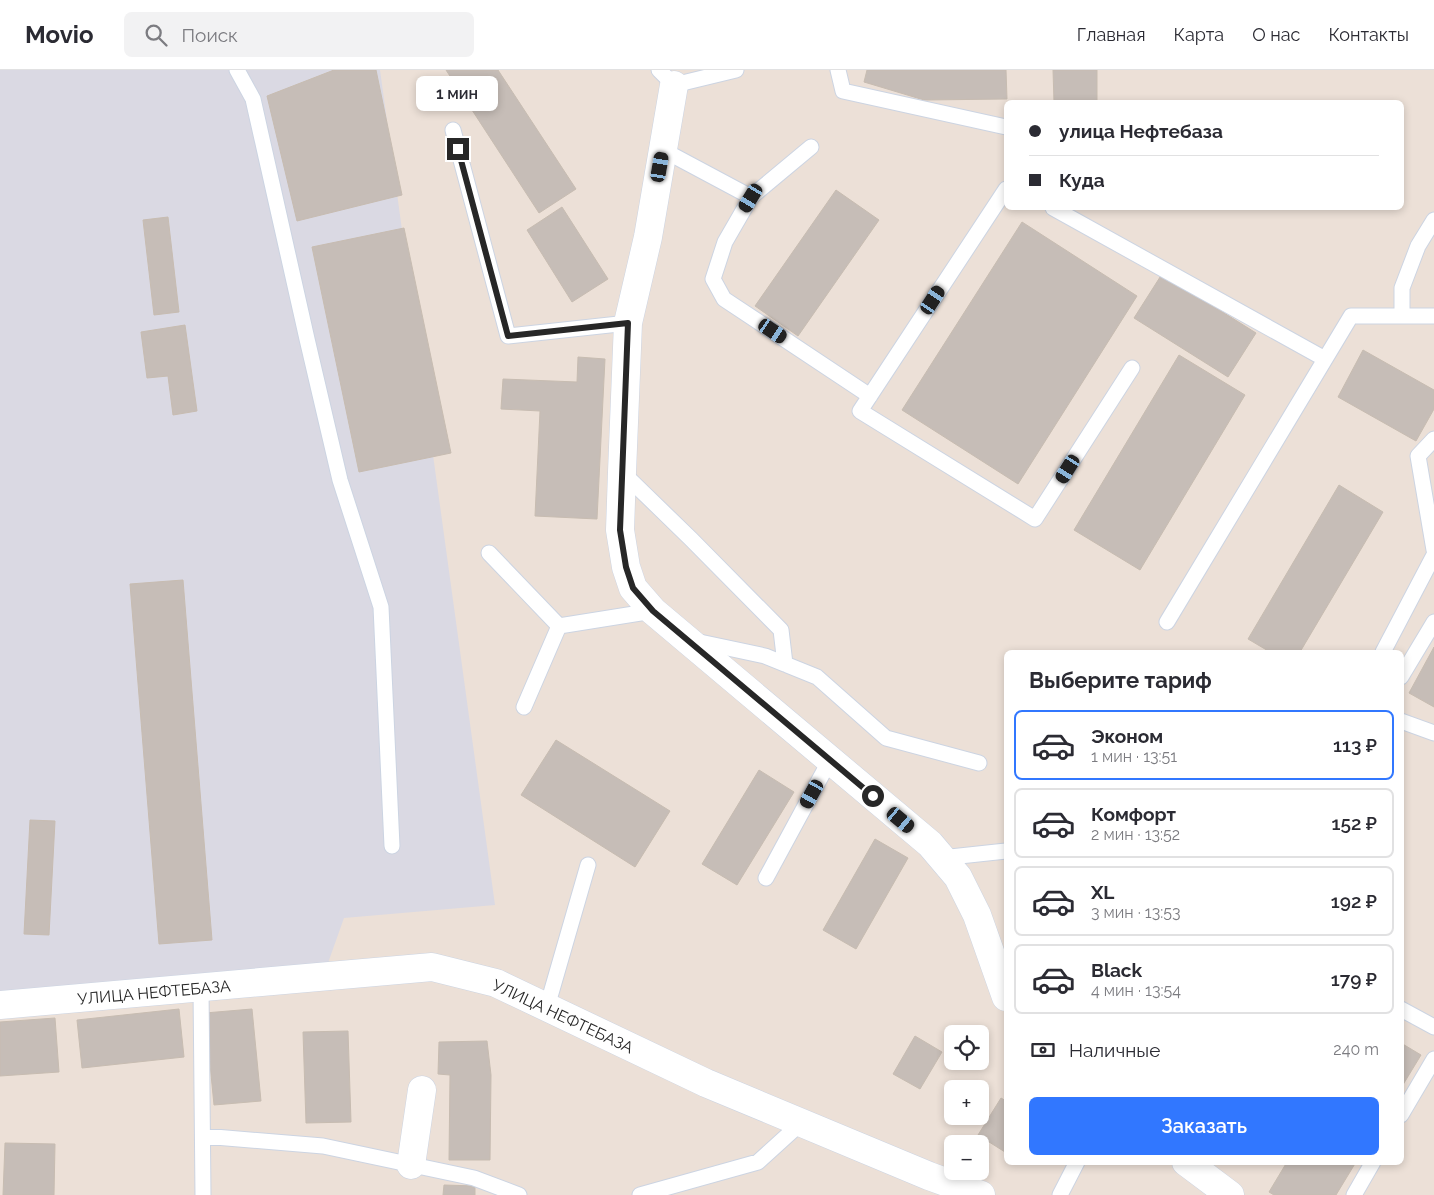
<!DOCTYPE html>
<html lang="ru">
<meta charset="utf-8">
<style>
:root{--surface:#fff;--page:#f2f2f3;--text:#2b2b33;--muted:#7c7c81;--line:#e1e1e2;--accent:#3177ff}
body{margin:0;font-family:Raleway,sans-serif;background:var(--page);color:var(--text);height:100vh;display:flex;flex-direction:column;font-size:19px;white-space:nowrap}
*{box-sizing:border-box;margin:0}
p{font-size:16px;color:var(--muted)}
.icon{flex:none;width:28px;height:28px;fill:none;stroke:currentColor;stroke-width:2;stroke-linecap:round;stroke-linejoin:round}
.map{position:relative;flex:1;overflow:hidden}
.details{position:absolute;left:1004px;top:580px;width:400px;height:515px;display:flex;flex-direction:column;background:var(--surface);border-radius:8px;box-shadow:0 2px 8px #0003}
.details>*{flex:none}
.hud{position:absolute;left:1004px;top:30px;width:400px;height:110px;border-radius:8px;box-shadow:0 2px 8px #0003;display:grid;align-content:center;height:110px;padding:0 25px;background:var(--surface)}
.tools{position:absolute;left:944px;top:955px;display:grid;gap:10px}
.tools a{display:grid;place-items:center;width:45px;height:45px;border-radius:8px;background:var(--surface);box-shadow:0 2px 8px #0003;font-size:25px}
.end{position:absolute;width:22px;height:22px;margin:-11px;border:6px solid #272727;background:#fff;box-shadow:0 0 0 2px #fff}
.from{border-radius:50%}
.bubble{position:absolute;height:35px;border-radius:8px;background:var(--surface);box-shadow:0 2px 8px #0003;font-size:16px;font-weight:600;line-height:35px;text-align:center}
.car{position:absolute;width:15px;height:30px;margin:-15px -8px;border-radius:6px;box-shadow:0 0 4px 1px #0007;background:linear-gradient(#222 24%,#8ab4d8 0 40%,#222 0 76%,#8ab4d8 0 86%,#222 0)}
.hud b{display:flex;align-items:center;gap:18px;height:48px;font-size:19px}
.hud b+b{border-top:1px solid var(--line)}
.hud i{width:12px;height:12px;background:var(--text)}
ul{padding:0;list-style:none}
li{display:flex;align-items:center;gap:15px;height:70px;margin:0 10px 8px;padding:0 15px;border:2px solid var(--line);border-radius:8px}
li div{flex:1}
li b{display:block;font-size:19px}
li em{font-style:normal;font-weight:600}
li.current{border-color:var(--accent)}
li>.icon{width:45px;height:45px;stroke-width:1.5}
h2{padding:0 25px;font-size:22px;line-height:60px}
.pay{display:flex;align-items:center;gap:12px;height:55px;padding:0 25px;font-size:19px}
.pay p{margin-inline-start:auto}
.primary-button{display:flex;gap:10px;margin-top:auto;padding:10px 25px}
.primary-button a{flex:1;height:58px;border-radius:8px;background:var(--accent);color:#fff;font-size:20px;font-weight:600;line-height:58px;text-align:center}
header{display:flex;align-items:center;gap:30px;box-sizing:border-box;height:70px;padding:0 25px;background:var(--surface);border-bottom:1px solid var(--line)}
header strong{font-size:24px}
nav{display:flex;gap:28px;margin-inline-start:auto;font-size:18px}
.search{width:350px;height:45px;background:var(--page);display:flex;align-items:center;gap:12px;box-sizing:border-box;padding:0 18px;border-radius:8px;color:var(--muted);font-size:19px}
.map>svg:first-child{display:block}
.industrial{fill:#dad9e3}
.building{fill:#c6bdb7;stroke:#c7bcb1}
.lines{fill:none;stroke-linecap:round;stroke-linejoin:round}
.lane-casing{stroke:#ccd4e2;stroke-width:17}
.street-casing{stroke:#ccd4e2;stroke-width:29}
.lane{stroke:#fff;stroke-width:15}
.street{stroke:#fff;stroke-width:28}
.route{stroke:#272727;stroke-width:6}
.labels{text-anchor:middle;stroke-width:4;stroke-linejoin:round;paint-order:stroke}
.street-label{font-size:16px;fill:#272727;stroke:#fff}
</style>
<header>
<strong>Movio</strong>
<div class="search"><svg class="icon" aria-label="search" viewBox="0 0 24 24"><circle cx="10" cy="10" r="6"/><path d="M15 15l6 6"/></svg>Поиск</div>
<nav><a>Главная</a><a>Карта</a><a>О нас</a><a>Контакты</a></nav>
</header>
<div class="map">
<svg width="1434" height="1125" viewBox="0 0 1434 1125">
<rect width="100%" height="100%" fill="#ece0d7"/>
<!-- industrial -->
<path class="industrial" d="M0 0H380L495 835 344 848 328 893 0 926Z"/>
<!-- building -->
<path class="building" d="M334 0H376L402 125 297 151 267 26Z
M446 0H498L576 119 539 143Z
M867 0H1006L1007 29 924 30 864 12Z
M1053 0H1097V32H1054Z
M836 120 879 150 798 266 755 236Z
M562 137 608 209 572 232 527 160Z
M168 147 179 242 154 245 143 150Z
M1022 152 1137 226 1018 414 902 340Z
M404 158 451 383 359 402 312 177Z
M1162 204 1256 263 1228 307 1134 248Z
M185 255 197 341 173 345 168 306 147 308 141 262Z
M1363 280 1434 320V339L1416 371 1338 327Z
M1179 285 1245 325 1140 500 1074 460Z
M578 287 605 289 597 449 535 446 540 341 501 339 503 309 577 312Z
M1339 415 1383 442 1300 582H1270L1248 569Z
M183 510 212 870 159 874 130 514Z
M1434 577V637L1409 623Z
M556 670 670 741 635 797 521 725Z
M759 700 794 722 737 815 702 794Z
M30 750 55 751 49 865 24 864Z
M875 769 908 788 856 879 823 860Z
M179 939 184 987 82 998 77 950Z
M252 939 261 1031 214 1035 205 943Z
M55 948 59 1002 0 1006V952Z
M348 961 351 1052 306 1053 303 962Z
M915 966 942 982 920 1019 893 1004Z
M487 971 491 1005 490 1090H449L450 1005 438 1004 439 972Z
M1401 973 1421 985 1401 1018Z
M1001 1028 1006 1031V1080L1005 1082 978 1065Z
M5 1073 55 1074 54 1125H3Z
M1287 1092H1356L1336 1125H1274L1269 1122Z
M444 1115 475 1116V1125H443Z"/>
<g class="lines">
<defs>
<path id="lane" d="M237 0 253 29 307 269 340 410 381 537 392 776
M659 0 674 15 736 0
M838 0 843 21 1006 57
M453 60 508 266 628 253
M663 80 751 127 725 172 713 209 724 229 870 326
M1006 119 860 341 1035 449 1132 298
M751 127 811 77
M1053 138 1325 289
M1402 246V218L1418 176 1434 150
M1434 369 1418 386 1434 480
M622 402 691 469 781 560 785 594
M489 483 559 556
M1167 552 1351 246H1434
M695 571 765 586 817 607 886 668 979 693
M1383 582 1434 485
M1401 607 1434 552
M524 637 559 556 653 541
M1401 651 1434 663
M941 788 1006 781
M766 808 830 690
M201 918 203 1125
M547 937 588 795
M1401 939 1434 957
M1401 1045 1434 989
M203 1066 323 1076 474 1108 519 1125
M640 1125 758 1092 801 1053
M1060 1125 1077 1092
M1354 1125 1373 1092"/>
<path id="street" d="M674 15 648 167 628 253 622 402 620 460 626 497 633 518 653 541 930 774 958 807 977 845 1006 927
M0 935 432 897 496 913 706 1013 929 1106 981 1125
M1186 1092 1230 1125
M411 1095 422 1020"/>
</defs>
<!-- lane casing -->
<use href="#lane" class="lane-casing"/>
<!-- street casing -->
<use href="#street" class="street-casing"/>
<!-- lane -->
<use href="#lane" class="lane"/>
<!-- street -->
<use href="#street" class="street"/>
</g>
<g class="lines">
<!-- route -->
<path class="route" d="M458 79 508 266 628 253 620 460 626 497 633 518 653 541 873 726"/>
</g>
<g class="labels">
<!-- street labels -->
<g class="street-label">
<text transform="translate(154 922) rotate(-5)" y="6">УЛИЦА НЕФТЕБАЗА</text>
<text transform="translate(563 946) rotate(25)" y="6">УЛИЦА НЕФТЕБАЗА</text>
</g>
</g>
</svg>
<div class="tools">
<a><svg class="icon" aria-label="locate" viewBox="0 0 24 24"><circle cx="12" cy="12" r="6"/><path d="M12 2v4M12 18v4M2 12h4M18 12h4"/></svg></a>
<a>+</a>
<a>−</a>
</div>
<i class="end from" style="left:873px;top:726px"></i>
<i class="end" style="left:458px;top:79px"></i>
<div class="bubble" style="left:416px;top:6px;width:82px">1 мин</div>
<i class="car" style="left:660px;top:97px;rotate:10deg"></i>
<i class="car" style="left:751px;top:128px;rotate:211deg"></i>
<i class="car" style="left:933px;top:230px;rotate:33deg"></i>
<i class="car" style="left:773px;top:261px;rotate:124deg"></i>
<i class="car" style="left:1068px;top:399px;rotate:212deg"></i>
<i class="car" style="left:812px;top:724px;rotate:209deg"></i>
<i class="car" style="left:901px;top:750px;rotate:130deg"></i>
<div class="hud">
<b><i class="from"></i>улица Нефтебаза</b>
<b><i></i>Куда</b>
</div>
<section class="details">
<h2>Выберите тариф</h2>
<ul>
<li class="current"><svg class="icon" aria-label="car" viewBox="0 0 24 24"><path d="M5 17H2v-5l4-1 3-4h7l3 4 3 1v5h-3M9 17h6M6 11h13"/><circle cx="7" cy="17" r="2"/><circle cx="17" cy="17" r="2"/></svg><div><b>Эконом</b><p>1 мин · 13:51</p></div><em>113 ₽</em></li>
<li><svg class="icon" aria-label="car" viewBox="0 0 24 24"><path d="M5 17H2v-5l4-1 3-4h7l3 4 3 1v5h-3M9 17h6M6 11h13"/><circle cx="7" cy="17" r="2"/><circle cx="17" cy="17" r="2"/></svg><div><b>Комфорт</b><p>2 мин · 13:52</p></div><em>152 ₽</em></li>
<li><svg class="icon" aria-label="car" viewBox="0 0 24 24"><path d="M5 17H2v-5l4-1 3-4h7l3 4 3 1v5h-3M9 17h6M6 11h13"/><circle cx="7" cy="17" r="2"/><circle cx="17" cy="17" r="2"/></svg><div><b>XL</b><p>3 мин · 13:53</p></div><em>192 ₽</em></li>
<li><svg class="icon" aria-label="car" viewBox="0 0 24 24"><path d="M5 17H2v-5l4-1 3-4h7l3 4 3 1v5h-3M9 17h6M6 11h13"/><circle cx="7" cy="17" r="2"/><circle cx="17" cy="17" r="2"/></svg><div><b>Black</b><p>4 мин · 13:54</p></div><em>179 ₽</em></li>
</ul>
<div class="pay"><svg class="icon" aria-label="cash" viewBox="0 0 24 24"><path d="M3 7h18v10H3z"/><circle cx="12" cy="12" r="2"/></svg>Наличные<p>240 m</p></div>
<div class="primary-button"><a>Заказать</a></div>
</section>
</div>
